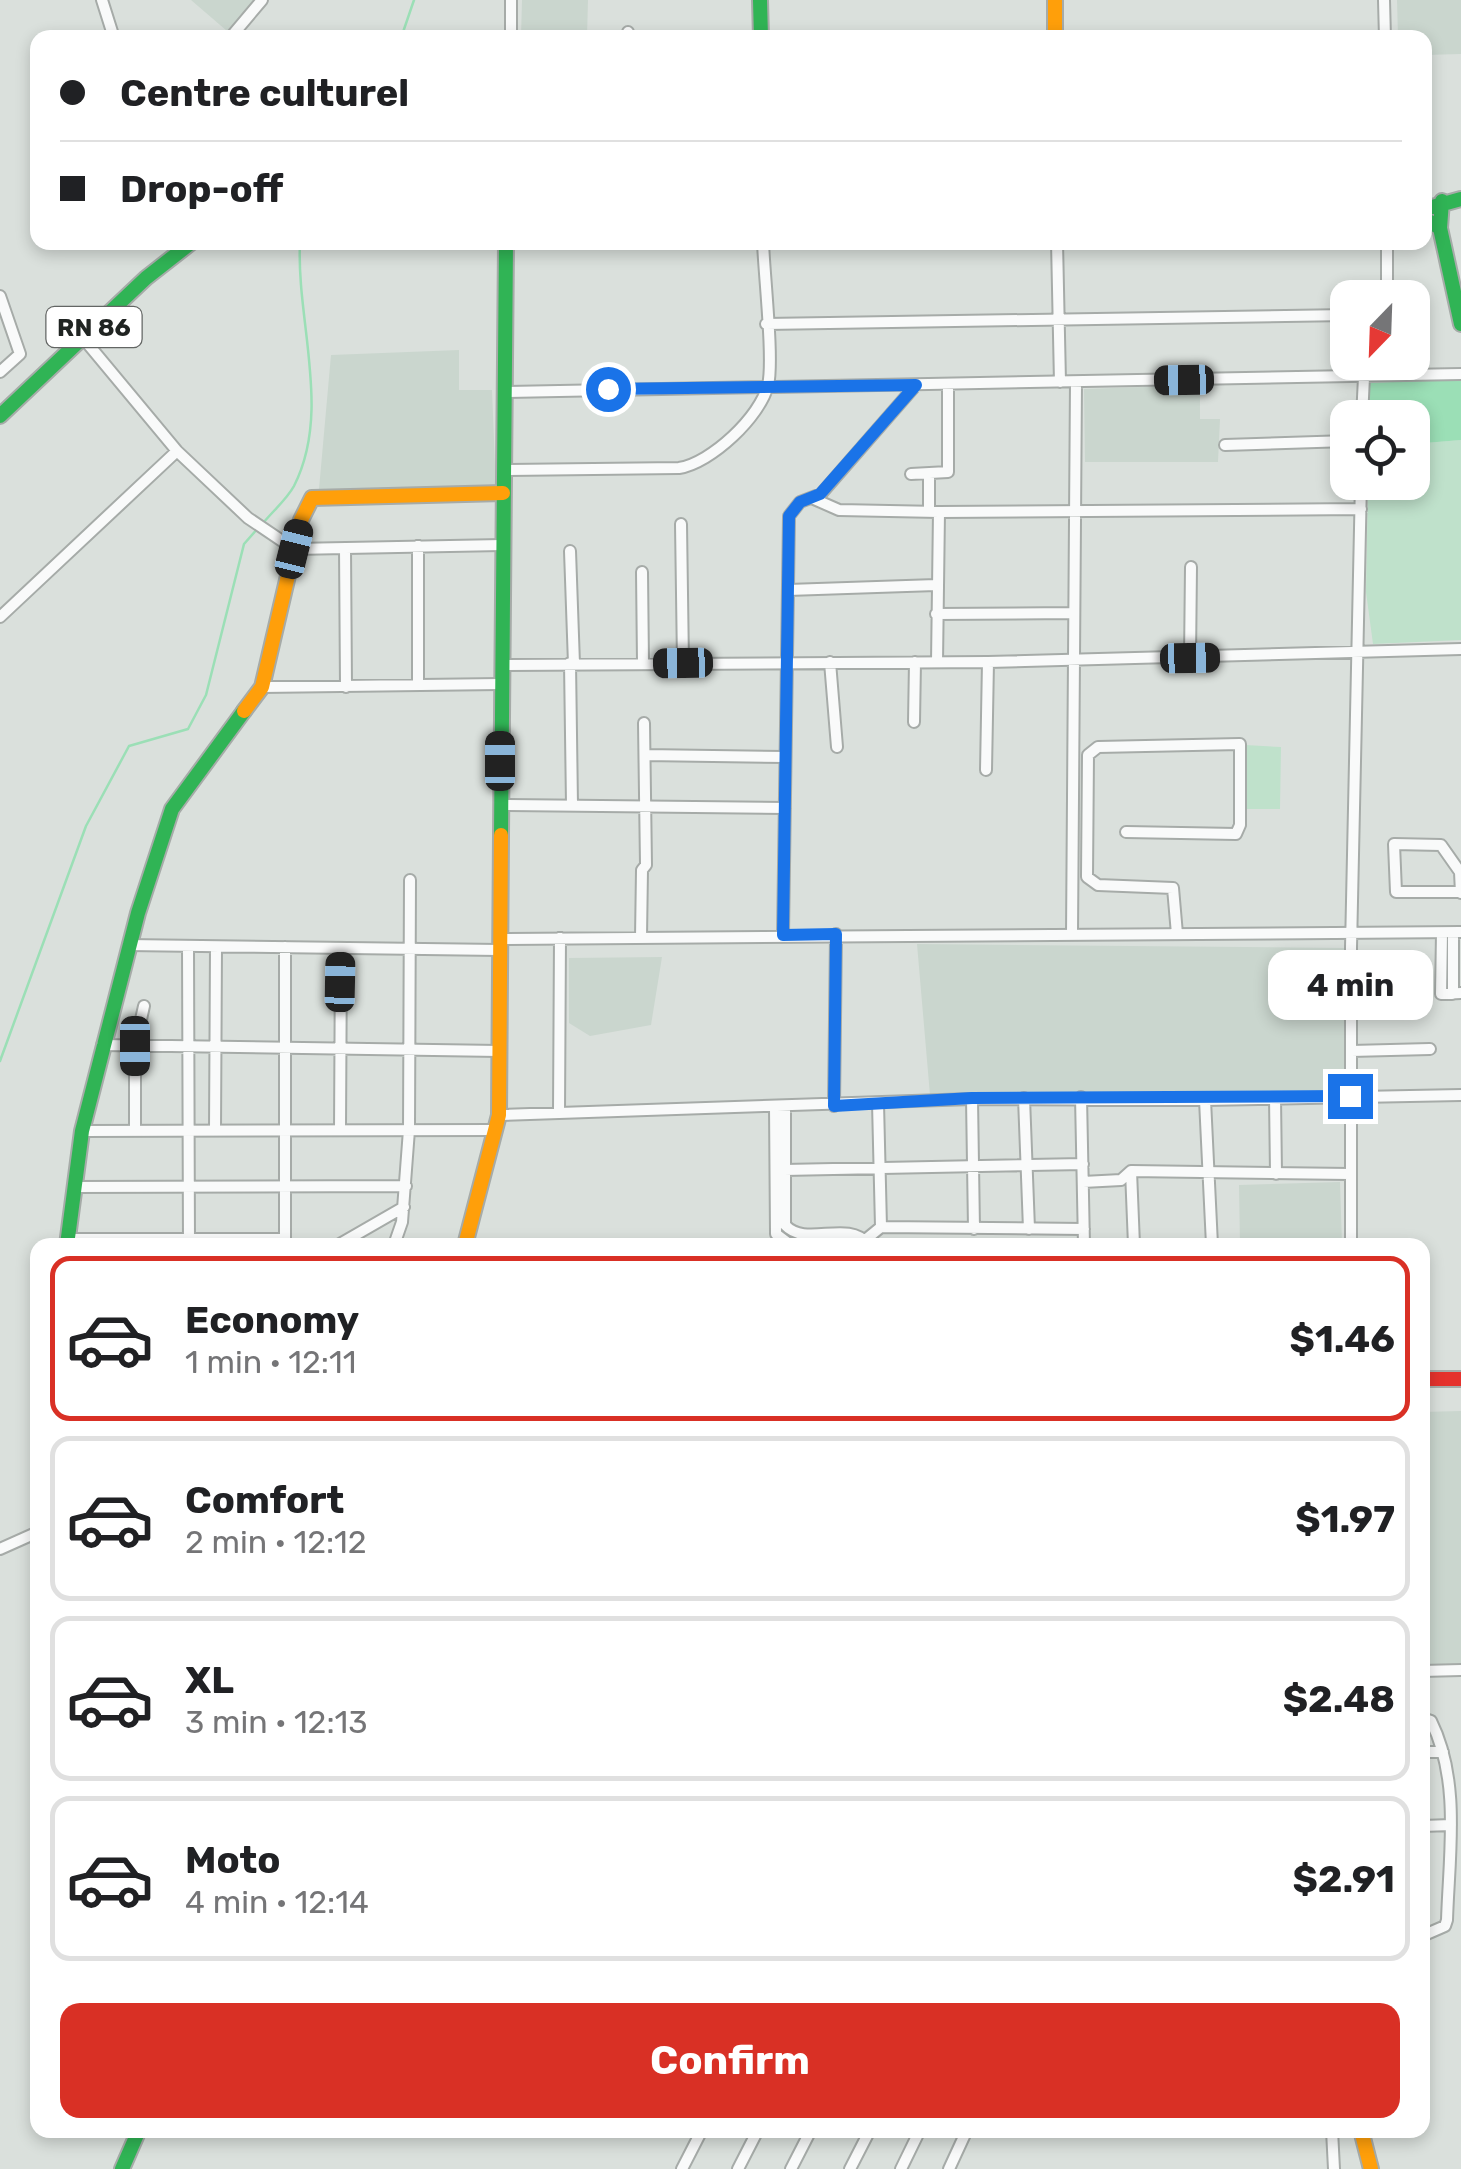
<!DOCTYPE html>
<meta charset="utf-8">
<style>
:root{--surface:#fff;--page:#f6f6f6;--text:#202124;--muted:#757577;--line:#e0e0e0;--accent:#d93025}
body{margin:0;font-family:Rubik,sans-serif;background:var(--page);color:var(--text);height:100vh;display:flex;flex-direction:column;font-size:38px;white-space:nowrap}
*{box-sizing:border-box;margin:0}
p{font-size:32px;color:var(--muted)}
.icon{flex:none;width:55px;height:55px;fill:none;stroke:currentColor;stroke-width:2;stroke-linecap:round;stroke-linejoin:round}
.map{position:relative;flex:1;overflow:hidden}
.drawer{position:absolute;left:30px;top:1238px;width:1400px;height:900px;display:flex;flex-direction:column;background:var(--surface);border-radius:20px;box-shadow:0 5px 15px #0003}
.drawer>*{flex:none}
.top-card{position:absolute;left:30px;top:30px;width:1402px;height:220px;border-radius:20px;box-shadow:0 5px 15px #0003;display:grid;align-content:center;height:220px;padding:0 30px;background:var(--surface)}
.needle{width:65px;rotate:203deg}
.buttons{position:absolute;left:1330px;top:280px;display:grid;gap:20px}
.buttons a{display:grid;place-items:center;width:100px;height:100px;border-radius:20px;background:var(--surface);box-shadow:0 5px 15px #0003;font-size:50px}
.end{position:absolute;width:45px;height:45px;margin:-22px;border:12px solid #1a73e8;background:#fff;box-shadow:0 0 0 5px #fff}
.from{border-radius:50%}
.bubble{position:absolute;height:70px;border-radius:20px;background:var(--surface);box-shadow:0 5px 15px #0003;font-size:32px;font-weight:700;line-height:70px;text-align:center}
.car{position:absolute;width:30px;height:60px;margin:-30px -15px;border-radius:12px;box-shadow:0 0 8px 2px #0007;background:linear-gradient(#222 24%,#8ab4d8 0 40%,#222 0 76%,#8ab4d8 0 86%,#222 0)}
.top-card b{display:flex;align-items:center;gap:35px;height:95px;font-size:38px}
.top-card b+b{border-top:2px solid var(--line)}
.top-card i{width:25px;height:25px;background:var(--text)}
ul{padding:18px 0 0;list-style:none}
li{display:flex;align-items:center;gap:30px;height:165px;margin:0 20px 15px;padding:0 10px;border:5px solid var(--line);border-radius:20px}
li div{flex:1}
li b{display:block;font-size:38px}
li em{font-style:normal;font-weight:700}
li.current{border-color:var(--accent)}
li>.icon{width:90px;height:90px;stroke-width:1.5}
.button{display:flex;gap:20px;margin-top:auto;padding:20px 30px}
.button a{flex:1;height:115px;border-radius:20px;background:var(--accent);color:#fff;font-size:40px;font-weight:700;line-height:115px;text-align:center}
.map>svg:first-child{display:block}
.built{fill:#cad6ce}
.green{fill:#bfe1cb}
.water{fill:#9bdfb6}
.lines{fill:none;stroke-linecap:round;stroke-linejoin:round}
.stream{stroke:#9bdfb6;stroke-width:2.5}
.street-casing{stroke:#a6aba8;stroke-width:14}
.fast-casing{stroke:#a6aba8;stroke-width:18}
.slow-casing{stroke:#a6aba8;stroke-width:18}
.jam-casing{stroke:#a6aba8;stroke-width:18}
.street{stroke:#f9fafa;stroke-width:10}
.fast{stroke:#30b455;stroke-width:14}
.slow{stroke:#ff9f0a;stroke-width:14}
.jam{stroke:#e5322d;stroke-width:14}
.route{stroke:#1a73e8;stroke-width:12}
.labels{text-anchor:middle;stroke-width:8;stroke-linejoin:round;paint-order:stroke}
.shield{fill:#fff;stroke:#636664;stroke-width:2.5}
.shield-label{font-size:25px;font-weight:bold;fill:#202422}
</style>
<div class="map">
<svg width="1461" height="2169" viewBox="0 0 1461 2169">
<rect width="100%" height="100%" fill="#dae0dc"/>
<!-- built -->
<path class="built" d="M191 0H254L227 31Z
M522 0H588L587 37H521Z
M1397 0H1461V54L1425 55V38L1398 37Z
M459 350V390H492L496 490 319 489 331 355Z
M1200 385V419H1220L1218 462H1085L1084 389Z
M917 944 1351 948 1350 1096 930 1095Z
M662 957 651 1025 590 1036 569 1023V958Z
M1340 1182 1342 1245H1240L1239 1185Z
M1461 1411V1669L1423 1670 1422 1412Z"/>
<!-- green -->
<path class="green" d="M1461 440V640L1373 644 1366 592 1368 483 1412 482 1413 444Z
M1245 745 1281 747 1280 809H1245Z"/>
<!-- water -->
<path class="water" d="M1461 379V440L1413 444 1412 418H1369L1370 383Z"/>
<g class="lines">
<!-- stream -->
<path class="stream" d="M401 38 414 0
M264 522C273 511 287 499 294 486 332 411 296 322 300 242
M0 1061 86 826 129 746 188 729 206 695 244 544 258 528"/>
<defs>
<path id="street" d="M102 0 114 38
M1384 0 1385 38
M230 38 262 0
M511 38V0
M628 38V32
M1057 242 1060 382
M1387 242V298
M0 296 20 354 0 372
M766 324 1348 315
M83 338 177 451 248 518 294 549 502 545
M503 392 1461 374
M1362 418 1364 377
M1225 445 1348 441
M503 470 679 468C711 463 760 417 768 385 774 361 764 273 763 242
M911 474 948 472V384
M929 474V509
M814 499 839 510 939 512 1361 509
M681 524 683 663
M345 548 346 687
M570 551 574 664
M642 572 643 663
M788 590 936 585
M936 614 1073 613
M0 617 177 451
M1190 658 1191 567
M830 662 837 747
M937 662 939 512
M570 663 572 805
M502 665 988 662 1461 649
M418 682V546
M262 687 500 684
M914 722 915 662
M645 755 785 757
M986 770 988 662
M500 805 785 808
M1126 832 1236 834 1240 825V744L1098 747 1088 755 1087 877 1098 885 1173 888 1177 934
M1461 892H1396L1394 844 1441 845 1460 872 1461 893
M1442 933 1441 994 1461 993
M1453 933V994
M783 935 789 516 800 502 821 494 916 385
M1072 935 1076 382
M641 937 642 870 646 865 644 723
M499 939 1461 932
M128 945 499 950
M188 946 189 1245
M285 947V1245
M102 1045 499 1051
M1351 1051 1430 1049
M1081 1097 1084 1245
M1024 1098 1029 1229
M1275 1098 1276 1174
M972 1099 974 1229
M1205 1100 1212 1245
M878 1103 881 1227
M834 1106 836 934
M775 1107 776 1234 788 1243 854 1245
M785 1107V1225C806 1248 847 1219 868 1244
M559 1113 560 938
M499 1115 972 1099 1205 1100 1461 1095
M135 1130V1046L144 1006
M215 1130 216 947
M340 1130 341 948
M82 1131 496 1130
M784 1170 1083 1164
M1131 1171 1134 1245
M1083 1182 1121 1180 1131 1171 1350 1174
M73 1187 406 1186
M68 1239H285
M338 1245 404 1207
M394 1245 402 1222 409 1130 410 880
M859 1245 881 1227 1084 1229
M1351 1245V948L1361 482
M0 1549 38 1532
M1422 1671 1461 1670
M1422 1718 1431 1721C1461 1781 1449 1855 1447 1920L1445 1926 1422 1936
M1422 1752H1443
M1422 1826 1451 1825
M1332 2130 1334 2169
M682 2169 702 2130
M738 2169 758 2130
M791 2169 811 2130
M850 2169 870 2130
M901 2169 920 2130
M949 2169 967 2130"/>
<path id="fast" d="M760 0 761 38
M1425 209 1461 199
M1425 219 1440 228 1461 324
M1440 228 1442 201
M0 416 146 278 192 242
M501 835 506 242
M67 1245 82 1131 138 913 172 809 244 711
M122 2169 139 2130"/>
<path id="slow" d="M1055 0V38
M244 711 262 687 301 520 312 498 503 493
M465 1245 499 1115 501 835
M1361 2130 1371 2169"/>
<path id="jam" d="M1422 1379H1461"/>
</defs>
<!-- street casing -->
<use href="#street" class="street-casing"/>
<!-- fast casing -->
<use href="#fast" class="fast-casing"/>
<!-- slow casing -->
<use href="#slow" class="slow-casing"/>
<!-- jam casing -->
<use href="#jam" class="jam-casing"/>
<!-- street -->
<use href="#street" class="street"/>
<!-- fast -->
<use href="#fast" class="fast"/>
<!-- slow -->
<use href="#slow" class="slow"/>
<!-- jam -->
<use href="#jam" class="jam"/>
</g>
<g class="lines">
<!-- route -->
<path class="route" d="M608 389 916 385 820 494 800 502 789 516 783 935 836 934 834 1106 972 1098 1350 1096"/>
</g>
<g class="labels">
<!-- shield labels -->
<rect class="shield" x="46.5" y="307" width="95" height="40" rx="8"/>
<g class="shield-label">
<text x="94" y="336">RN 86</text>
</g>
</g>
</svg>
<div class="buttons">
<a><svg class="needle" viewBox="-14 -14 28 28"><path d="M0-13l5 13h-10z" fill="#e53935"/><path d="M0 13l5-13h-10z" fill="#757577"/></svg></a>
<a><svg class="icon" aria-label="locate" viewBox="0 0 24 24"><circle cx="12" cy="12" r="6"/><path d="M12 2v4M12 18v4M2 12h4M18 12h4"/></svg></a>
</div>
<i class="end from" style="left:608px;top:389px"></i>
<i class="end" style="left:1350px;top:1096px"></i>
<div class="bubble" style="left:1268px;top:950px;width:165px">4 min</div>
<i class="car" style="left:1184px;top:380px;rotate:269deg"></i>
<i class="car" style="left:294px;top:549px;rotate:14deg"></i>
<i class="car" style="left:1190px;top:658px;rotate:89deg"></i>
<i class="car" style="left:683px;top:663px;rotate:269deg"></i>
<i class="car" style="left:500px;top:761px;rotate:0deg"></i>
<i class="car" style="left:340px;top:982px;rotate:1deg"></i>
<i class="car" style="left:135px;top:1046px;rotate:180deg"></i>
<div class="top-card">
<b><i class="from"></i>Centre culturel</b>
<b><i></i>Drop-off</b>
</div>
<section class="drawer">
<ul>
<li class="current"><svg class="icon" aria-label="car" viewBox="0 0 24 24"><path d="M5 17H2v-5l4-1 3-4h7l3 4 3 1v5h-3M9 17h6M6 11h13"/><circle cx="7" cy="17" r="2"/><circle cx="17" cy="17" r="2"/></svg><div><b>Economy</b><p>1 min · 12:11</p></div><em>$1.46</em></li>
<li><svg class="icon" aria-label="car" viewBox="0 0 24 24"><path d="M5 17H2v-5l4-1 3-4h7l3 4 3 1v5h-3M9 17h6M6 11h13"/><circle cx="7" cy="17" r="2"/><circle cx="17" cy="17" r="2"/></svg><div><b>Comfort</b><p>2 min · 12:12</p></div><em>$1.97</em></li>
<li><svg class="icon" aria-label="car" viewBox="0 0 24 24"><path d="M5 17H2v-5l4-1 3-4h7l3 4 3 1v5h-3M9 17h6M6 11h13"/><circle cx="7" cy="17" r="2"/><circle cx="17" cy="17" r="2"/></svg><div><b>XL</b><p>3 min · 12:13</p></div><em>$2.48</em></li>
<li><svg class="icon" aria-label="car" viewBox="0 0 24 24"><path d="M5 17H2v-5l4-1 3-4h7l3 4 3 1v5h-3M9 17h6M6 11h13"/><circle cx="7" cy="17" r="2"/><circle cx="17" cy="17" r="2"/></svg><div><b>Moto</b><p>4 min · 12:14</p></div><em>$2.91</em></li>
</ul>
<div class="button"><a>Confirm</a></div>
</section>
</div>
